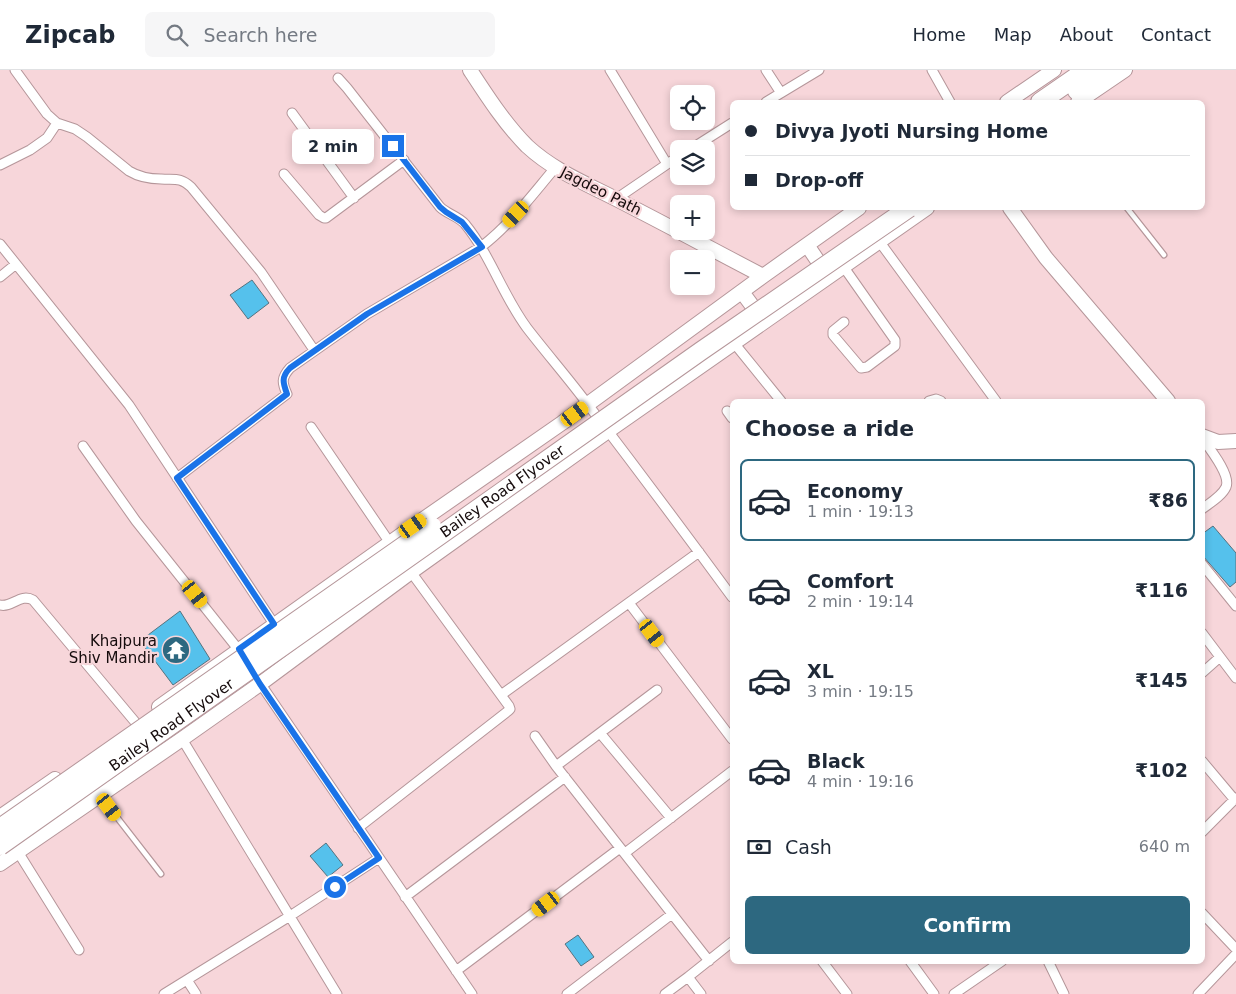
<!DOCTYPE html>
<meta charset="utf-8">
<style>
:root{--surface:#fff;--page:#f6f6f7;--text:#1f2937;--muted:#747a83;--line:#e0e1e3;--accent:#2d6880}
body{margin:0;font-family:"DejaVu Sans",sans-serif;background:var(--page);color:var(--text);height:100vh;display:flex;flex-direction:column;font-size:19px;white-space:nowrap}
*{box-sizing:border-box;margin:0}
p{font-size:16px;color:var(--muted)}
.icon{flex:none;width:28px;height:28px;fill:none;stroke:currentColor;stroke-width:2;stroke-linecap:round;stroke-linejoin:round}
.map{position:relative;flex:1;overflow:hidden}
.drawer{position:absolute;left:730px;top:329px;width:475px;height:565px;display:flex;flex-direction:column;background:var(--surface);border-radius:8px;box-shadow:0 2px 8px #0003}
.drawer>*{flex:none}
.top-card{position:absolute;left:730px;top:30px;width:475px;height:110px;border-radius:8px;box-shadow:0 2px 8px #0003;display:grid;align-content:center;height:110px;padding:0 15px;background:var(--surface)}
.fabs{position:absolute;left:670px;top:15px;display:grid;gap:10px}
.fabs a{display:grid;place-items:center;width:45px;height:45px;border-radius:8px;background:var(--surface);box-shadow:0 2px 8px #0003;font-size:25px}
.end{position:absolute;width:22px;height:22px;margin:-11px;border:6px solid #1a73e8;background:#fff;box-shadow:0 0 0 2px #fff}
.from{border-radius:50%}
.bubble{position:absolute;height:35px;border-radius:8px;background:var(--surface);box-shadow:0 2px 8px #0003;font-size:16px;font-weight:700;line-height:35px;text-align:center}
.car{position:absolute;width:15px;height:30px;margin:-15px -8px;border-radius:6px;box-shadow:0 0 4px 1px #0007;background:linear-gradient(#f5c518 24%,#345 0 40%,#f5c518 0 76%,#345 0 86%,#f5c518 0)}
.top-card b{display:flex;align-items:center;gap:18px;height:48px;font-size:19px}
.top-card b+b{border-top:1px solid var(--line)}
.top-card i{width:12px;height:12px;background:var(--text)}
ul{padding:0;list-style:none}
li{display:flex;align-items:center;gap:15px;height:82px;margin:0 10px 8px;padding:0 5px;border:2px solid transparent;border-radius:8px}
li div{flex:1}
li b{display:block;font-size:19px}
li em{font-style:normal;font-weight:700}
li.current{border-color:var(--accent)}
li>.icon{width:45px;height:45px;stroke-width:1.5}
h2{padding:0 15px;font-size:22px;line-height:60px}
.pay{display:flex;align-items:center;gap:12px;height:55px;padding:0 15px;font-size:19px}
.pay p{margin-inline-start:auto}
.action{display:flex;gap:10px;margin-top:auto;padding:10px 15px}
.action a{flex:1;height:58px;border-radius:8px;background:var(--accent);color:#fff;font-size:20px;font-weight:700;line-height:58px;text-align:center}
header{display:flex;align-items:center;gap:30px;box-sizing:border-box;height:70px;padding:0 25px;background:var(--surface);border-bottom:1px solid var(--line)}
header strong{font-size:24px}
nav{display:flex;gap:28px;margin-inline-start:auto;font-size:18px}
.search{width:350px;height:45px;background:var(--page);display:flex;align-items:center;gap:12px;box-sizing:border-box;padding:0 18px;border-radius:8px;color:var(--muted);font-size:19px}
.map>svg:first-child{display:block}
.building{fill:#55c1ec;stroke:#56727e}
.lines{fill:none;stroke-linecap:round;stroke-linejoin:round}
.lane-casing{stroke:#b5969a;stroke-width:7}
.street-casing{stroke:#b5969a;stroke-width:11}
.secondary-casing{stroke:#b5969a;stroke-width:16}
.highway-casing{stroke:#b5969a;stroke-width:20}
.lane{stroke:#fff;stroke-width:4.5}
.street{stroke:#fff;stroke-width:9}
.secondary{stroke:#fff;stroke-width:14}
.highway{stroke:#fff;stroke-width:18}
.highway-bridge-casing{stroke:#b5969a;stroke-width:20;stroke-linecap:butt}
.highway-bridge{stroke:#fff;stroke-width:18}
.route{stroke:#1a73e8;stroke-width:6}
.labels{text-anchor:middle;stroke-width:4.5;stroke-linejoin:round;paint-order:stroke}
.street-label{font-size:15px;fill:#150b0c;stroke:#f7d6da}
.poi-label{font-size:15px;fill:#150b0c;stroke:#f7d6da;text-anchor:end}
</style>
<header>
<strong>Zipcab</strong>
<div class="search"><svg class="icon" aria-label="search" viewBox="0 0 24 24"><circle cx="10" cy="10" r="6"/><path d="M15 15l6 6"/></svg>Search here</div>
<nav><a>Home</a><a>Map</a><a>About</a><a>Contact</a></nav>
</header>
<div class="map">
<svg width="1236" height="924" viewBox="0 0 1236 924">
<rect width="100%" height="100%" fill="#f7d6da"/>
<!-- building -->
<path class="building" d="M252 210 269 233 248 249 230 225Z
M1213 456 1236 483V512L1230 517 1202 485V464Z
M180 541 210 589 173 615 140 571Z
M326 773 343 795 328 807 310 786Z
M578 865 594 887 581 896 565 874Z"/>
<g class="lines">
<defs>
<path id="lane" d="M1127 138 1164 185
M102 728 161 804"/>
<path id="street" d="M15 0 47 44 57 53 75 59 87 67 129 101C139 107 149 109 161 109 175 110 180 107 191 117L261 202 314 280
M610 0 667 94
M766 0 781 23
M932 0 950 32
M338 8 347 18 440 137C447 144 458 146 465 154 491 186 503 226 527 258 547 284 569 309 589 336 637 399 685 463 732 527
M766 32 819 0
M292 43 354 128
M691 79 732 53
M0 95 30 80 47 68 57 53
M284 104 319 145 324 148H326L404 90
M616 129 679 86
M879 171 996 331
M0 174 129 335 274 554
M843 196 895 270V276L867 297 861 298 833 265V261L844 252
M0 207 16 194
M734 273 781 331
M929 331 936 329 941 331
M727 341 732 348
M311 357 390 473
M1202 368C1210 379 1231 405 1226 417 1222 426 1210 433 1202 439
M83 376 136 451 242 584
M177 408 287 324C282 313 281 308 290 298L367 244 481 177C510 155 532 125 555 98
M1202 494 1236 536
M629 533 732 669
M0 535C12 538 20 523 33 530L136 653
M1202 563 1236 608
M1202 603 1220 587
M258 610 472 924
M501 625 699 482
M600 663 671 748
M535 666 556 696 709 891
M182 669 337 924
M1202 691 1234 729
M556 696 657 620
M358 758 508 641 510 639 509 636 411 502
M1202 762 1236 728
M18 782 79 880
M625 783 732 701
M405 827 565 707
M1202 843 1236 879
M822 891 847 924
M910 891 934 924
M1048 891 1064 924
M456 901 620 778
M688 907 701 924
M187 910 196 924
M164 924 290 846 379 788
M567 924 672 844
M665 924 688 907 732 872
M954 924 1002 891
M1198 924 1236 884"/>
<path id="secondary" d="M470 0C487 26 505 54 527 76 554 101 587 114 618 130 667 155 715 181 763 206
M1007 32 1054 0
M1078 32 1125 0
M1010 138 1046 188 1168 331
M807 175 828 206
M742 222 762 249
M1202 366 1218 372 1236 371
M159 637 425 448 562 353 763 206 859 138
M0 747 55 709
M0 794 182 669 260 614 411 502 608 361 927 138"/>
<path id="highway" d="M1077 21 1106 0
M1040 32 1086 0"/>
</defs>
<!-- lane casing -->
<use href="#lane" class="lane-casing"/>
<!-- street casing -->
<use href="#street" class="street-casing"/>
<!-- secondary casing -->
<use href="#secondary" class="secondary-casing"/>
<!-- highway casing -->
<use href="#highway" class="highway-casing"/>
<!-- lane -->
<use href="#lane" class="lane"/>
<!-- street -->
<use href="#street" class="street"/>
<!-- secondary -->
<use href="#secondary" class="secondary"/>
<!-- highway -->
<use href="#highway" class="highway"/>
<defs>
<g id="highway-bridge">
<path d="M0 758 432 456"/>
<path id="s1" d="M0 776 701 281 909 138"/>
</g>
</defs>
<!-- highway-bridge casing -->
<use href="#highway-bridge" class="highway-bridge-casing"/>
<!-- highway-bridge -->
<use href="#highway-bridge" class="highway-bridge"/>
</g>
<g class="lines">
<!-- route -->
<path class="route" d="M335 817 379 788 260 614 239 579 274 554 177 408 287 324C283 313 281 307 290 298L367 244 482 177 462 152 446 142 440 137 393 76"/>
</g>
<!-- icons -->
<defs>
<symbol id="temple-disc" viewBox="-11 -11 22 22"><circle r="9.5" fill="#2d6880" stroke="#f7d6da"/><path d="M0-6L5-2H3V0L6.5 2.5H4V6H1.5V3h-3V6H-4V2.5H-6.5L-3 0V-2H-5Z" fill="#fff"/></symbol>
</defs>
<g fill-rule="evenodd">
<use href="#temple-disc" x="160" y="564" width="32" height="32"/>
</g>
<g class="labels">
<!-- street labels -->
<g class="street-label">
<text transform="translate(601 121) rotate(27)" y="5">Jagdeo Path</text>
<text dy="5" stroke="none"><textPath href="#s1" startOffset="615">Bailey Road Flyover</textPath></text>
<text dy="5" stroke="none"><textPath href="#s1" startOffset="210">Bailey Road Flyover</textPath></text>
</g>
<!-- poi labels -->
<g class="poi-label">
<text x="157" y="576">Khajpura<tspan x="157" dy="17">Shiv Mandir</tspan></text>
</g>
</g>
</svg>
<div class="fabs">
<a><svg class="icon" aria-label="locate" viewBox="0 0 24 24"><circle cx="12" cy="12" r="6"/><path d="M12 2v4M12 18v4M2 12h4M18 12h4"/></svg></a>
<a><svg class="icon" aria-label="layers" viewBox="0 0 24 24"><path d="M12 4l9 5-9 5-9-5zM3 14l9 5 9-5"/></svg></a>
<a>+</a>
<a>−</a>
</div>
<i class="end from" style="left:335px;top:817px"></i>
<i class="end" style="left:393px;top:76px"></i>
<div class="bubble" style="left:292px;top:59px;width:82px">2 min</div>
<i class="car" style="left:516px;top:144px;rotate:223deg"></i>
<i class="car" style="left:575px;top:344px;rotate:54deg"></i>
<i class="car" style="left:413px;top:456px;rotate:55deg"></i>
<i class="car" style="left:195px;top:524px;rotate:141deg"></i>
<i class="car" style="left:652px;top:563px;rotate:143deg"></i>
<i class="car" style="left:109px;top:737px;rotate:143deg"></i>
<i class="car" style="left:546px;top:834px;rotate:233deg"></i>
<div class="top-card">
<b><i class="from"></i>Divya Jyoti Nursing Home</b>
<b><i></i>Drop-off</b>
</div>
<section class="drawer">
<h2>Choose a ride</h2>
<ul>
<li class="current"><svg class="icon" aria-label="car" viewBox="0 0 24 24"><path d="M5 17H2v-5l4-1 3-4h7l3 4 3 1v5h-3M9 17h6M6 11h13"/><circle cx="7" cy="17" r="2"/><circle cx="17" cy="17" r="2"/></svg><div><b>Economy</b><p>1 min · 19:13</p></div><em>₹86</em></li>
<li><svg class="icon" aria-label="car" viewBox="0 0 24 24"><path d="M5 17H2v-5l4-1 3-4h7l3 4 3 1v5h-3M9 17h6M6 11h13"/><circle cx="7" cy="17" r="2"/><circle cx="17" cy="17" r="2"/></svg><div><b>Comfort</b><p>2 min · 19:14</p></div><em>₹116</em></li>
<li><svg class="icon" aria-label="car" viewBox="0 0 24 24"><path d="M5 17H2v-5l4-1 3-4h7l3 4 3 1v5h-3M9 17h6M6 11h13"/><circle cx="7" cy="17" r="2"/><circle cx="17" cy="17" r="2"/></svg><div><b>XL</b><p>3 min · 19:15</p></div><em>₹145</em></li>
<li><svg class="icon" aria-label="car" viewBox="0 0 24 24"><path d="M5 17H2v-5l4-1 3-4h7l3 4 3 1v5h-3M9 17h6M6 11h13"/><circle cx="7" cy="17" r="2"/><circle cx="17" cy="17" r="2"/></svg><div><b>Black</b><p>4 min · 19:16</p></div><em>₹102</em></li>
</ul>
<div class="pay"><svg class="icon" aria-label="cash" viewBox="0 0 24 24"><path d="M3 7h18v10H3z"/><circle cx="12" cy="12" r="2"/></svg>Cash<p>640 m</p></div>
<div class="action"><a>Confirm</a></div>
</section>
</div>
